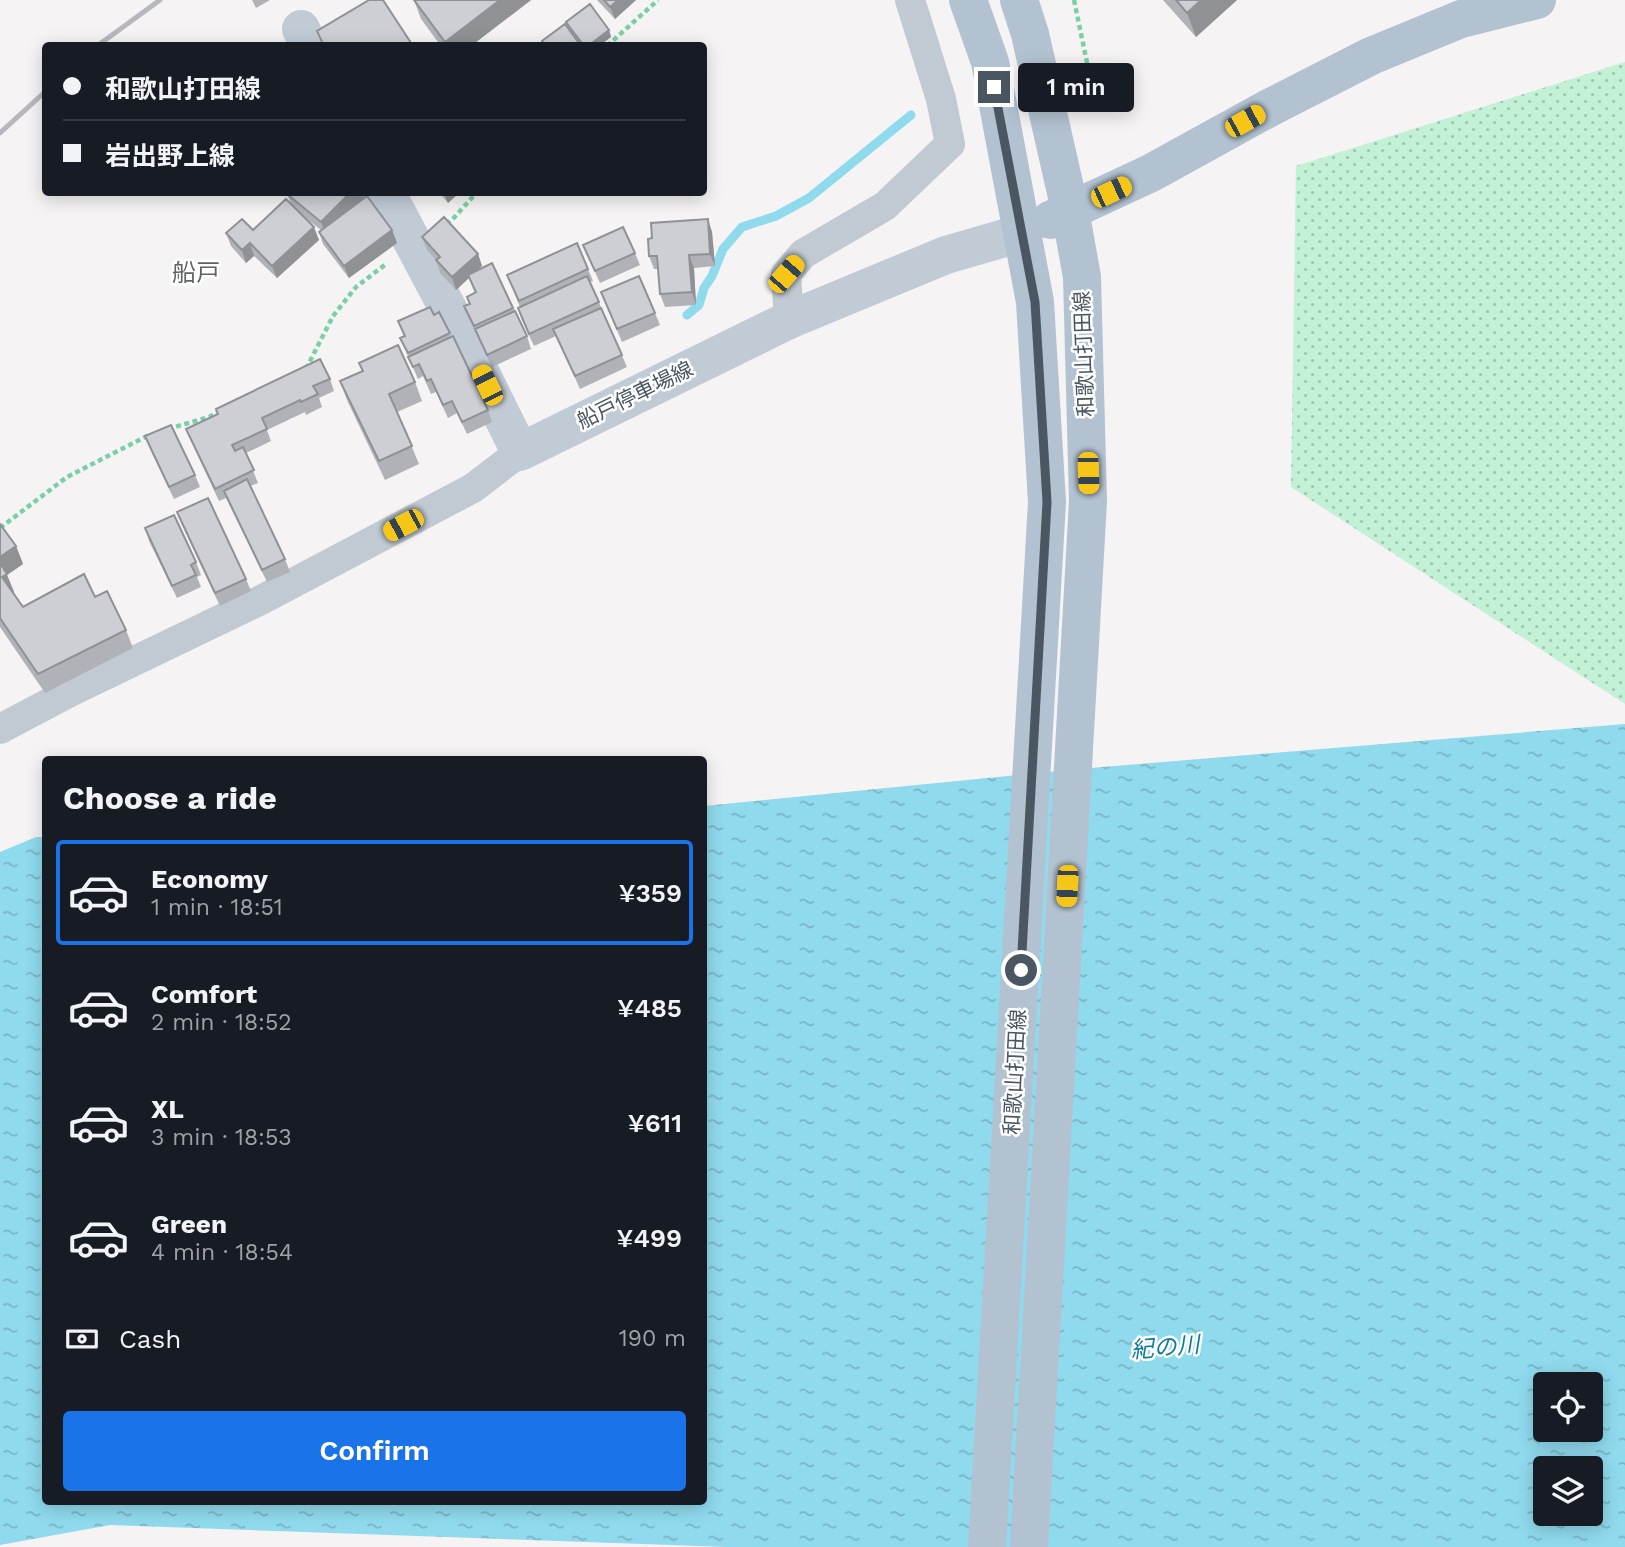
<!DOCTYPE html>
<meta charset="utf-8">
<style>
:root{--surface:#171b24;--page:#20242c;--text:#f1f3f6;--muted:#9ea1a6;--line:#363941;--accent:#1a73e8}
body{margin:0;font-family:"Work Sans","Noto Sans JP",sans-serif;background:var(--page);color:var(--text);height:100vh;display:flex;flex-direction:column;font-size:26px;white-space:nowrap}
*{box-sizing:border-box;margin:0}
p{font-size:23px;color:var(--muted)}
.icon{flex:none;width:38px;height:38px;fill:none;stroke:currentColor;stroke-width:2;stroke-linecap:round;stroke-linejoin:round}
.map{position:relative;flex:1;overflow:hidden}
.details{position:absolute;left:42px;top:756px;width:665px;height:749px;display:flex;flex-direction:column;background:var(--surface);border-radius:7px;box-shadow:0 4px 18px #0003}
.details>*{flex:none}
.guide{position:absolute;left:42px;top:42px;width:665px;height:154px;border-radius:7px;box-shadow:0 4px 18px #0003;display:grid;align-content:center;height:154px;padding:0 21px;background:var(--surface)}
.controls{position:absolute;left:1533px;top:1372px;display:grid;gap:14px}
.controls a{display:grid;place-items:center;width:70px;height:70px;border-radius:7px;background:var(--surface);box-shadow:0 4px 18px #0003;font-size:35px}
.end{position:absolute;width:32px;height:32px;margin:-16px;border:9px solid #4a5661;background:#fff;box-shadow:0 0 0 4px #fff}
.from{border-radius:50%}
.bubble{position:absolute;height:49px;border-radius:7px;background:var(--surface);box-shadow:0 4px 18px #0003;font-size:23px;font-weight:600;line-height:49px;text-align:center}
.car{position:absolute;width:21px;height:42px;margin:-21px -10px;border-radius:9px;box-shadow:0 0 5px 2px #0007;background:linear-gradient(#f5c518 24%,#345 0 40%,#f5c518 0 76%,#345 0 86%,#f5c518 0)}
.guide b{display:flex;align-items:center;gap:24px;height:66px;font-size:26px}
.guide b+b{border-top:2px solid var(--line)}
.guide i{width:18px;height:18px;background:var(--text)}
ul{padding:0;list-style:none}
li{display:flex;align-items:center;gap:21px;height:105px;margin:0 14px 10px;padding:0 7px;border:4px solid transparent;border-radius:7px}
li div{flex:1}
li b{display:block;font-size:26px}
li em{font-style:normal;font-weight:600}
li.on{border-color:var(--accent)}
li>.icon{width:63px;height:63px;stroke-width:1.5}
h2{padding:0 21px;font-size:32px;line-height:84px}
.pay{display:flex;align-items:center;gap:18px;height:77px;padding:0 21px;font-size:26px}
.pay p{margin-inline-start:auto}
.cta{display:flex;gap:14px;margin-top:auto;padding:14px 21px}
.cta a{flex:1;height:80px;border-radius:7px;background:var(--accent);color:#fff;font-size:28px;font-weight:600;line-height:80px;text-align:center}
.map>svg:first-child{display:block}
.green{fill:url(#green-dots)}
.water{fill:url(#water-ripples);fill-rule:evenodd}
.lines{fill:none;stroke-linecap:round;stroke-linejoin:round}
.stream{stroke:#90daee;stroke-width:9}
.path{stroke:#7ad0a6;stroke-width:4.5;stroke-dasharray:5 3.5;stroke-linecap:butt}
.minor{stroke:#c1cad2;stroke-width:30}
.secondary{stroke:#c1cbd6;stroke-width:38}
.primary{stroke:#b3c2d1;stroke-width:38}
.rail{stroke:#b5b8bd;stroke-width:5}
.wall{fill:#b0b2b7}
.shaded-wall{fill:#909195}
.building{fill:#cdcfd5;stroke:#909195;stroke-width:2}
.route{stroke:#4a5661;stroke-width:9}
.labels{text-anchor:middle;stroke-width:5;stroke-linejoin:round;paint-order:stroke}
.street-label{font-size:21px;fill:#4a5661;stroke:#fff}
.water-label{font-size:23px;font-style:italic;fill:#0c7c9b;stroke:#fff}
.quarter-label{font-size:24px;fill:#5f6368;stroke:#fff}
</style>
<div class="map">
<svg width="1625" height="1547" viewBox="0 0 1625 1547">
<defs>
<pattern id="green-dots" width="8" height="8" patternUnits="userSpaceOnUse" patternTransform="scale(1.75)"><rect width="8" height="8" fill="#c3f1d5"/><path d="M2 2h.1M6 6h.1" fill="none" stroke="#a0c6b0" stroke-width="1.8" stroke-linecap="round"/></pattern>
<pattern id="water-ripples" width="26" height="14" patternUnits="userSpaceOnUse" patternTransform="scale(1.75)"><rect width="26" height="14" fill="#90daee"/><path d="M2 4q2-2 4 0t4 0M15 11q2-2 4 0t4 0" fill="none" stroke="#78b4c4"/></pattern>
</defs>
<rect width="100%" height="100%" fill="#f5f3f3"/>
<!-- green -->
<path class="green" d="M1625 62V704L1291 487 1296 166Z"/>
<!-- water -->
<path class="water" d="M1625 724V1547H727L110 1525 0 1545V852L36 837H45L46 1502H704V806L1078 769ZM1545 1384H1591V1430H1545ZM1545 1468H1591V1514H1545Z"/>
<g class="lines">
<!-- stream -->
<path class="stream" d="M687 315 699 305 704 288 712 276 723 249 742 227 776 216 809 198 911 115"/>
<!-- path -->
<path class="path" d="M1074 0 1090 77 1080 92
M607 46 658 0
M446 224 452 220 477 192
M305 368 307 367 333 316 356 287 386 264
M168 429 209 417 222 410
M0 528 67 477 149 435"/>
<!-- minor -->
<path class="minor" d="M789 320 786 274 803 254 885 206 950 144 941 99 910 0
M0 729 70 692 261 600 473 488 520 452"/>
<!-- secondary -->
<path class="secondary" d="M301 29 309 46
M386 192 465 341 520 452 789 320 946 255 1022 233"/>
<!-- primary -->
<path class="primary" d="M968 0 990 62 1035 302 1047 502 987 1547
M1019 0 1030 34 1070 210 1082 277 1088 501 1029 1547
M1050 220 1151 173 1269 108 1371 56 1461 19 1537 0"/>
<!-- rail -->
<path class="rail" d="M97 46 160 0
M0 133 46 91"/>
</g>
<!-- wall -->
<path class="wall" d="M252 0H270L256 8Z
M414 0H531L471 46H441L421 19Z
M597 0H636L615 19Z
M1163 0H1237L1196 37Z
M566 22 609 30 611 37 599 46H581L568 28Z
M289 192H369L359 202 392 230 397 243 349 278 323 244 319 232 321 230 303 216 319 240 277 278 254 256 246 263 231 246 226 233 253 230 291 203 287 194Z
M439 192H460L448 203Z
M712 232 715 266 694 268 696 305 665 307 660 294 658 269H654L649 256Z
M422 237 478 254 482 266 477 270 492 263 527 336 531 349 492 367 469 319 464 306 470 304 467 297 475 293 469 278 456 290 440 273 436 260 427 250Z
M583 245 635 253 640 265 600 283Z
M588 269 593 281 590 282 627 367 580 389 556 336 534 346 522 320 518 308 520 307 507 275Z
M601 292 655 313 660 325 622 342Z
M439 312 488 410 492 422 467 434 457 413 448 418 436 392 431 394 423 376 418 379 400 338 404 336 398 321 434 315Z
M359 363 415 382 422 401 397 412 419 464 385 480 347 400 340 381 362 371Z
M330 379 334 391 319 398 322 407 306 415 305 412 267 430 271 441 246 453 258 483 250 486 285 559 290 572 267 582 226 498 219 501 191 441 186 429Z
M145 436 195 475 200 487 174 499 150 449Z
M177 512 246 579 251 591 220 606 182 525Z
M0 524 16 546 23 564 7 575 14 592 13 593 23 607 95 597 126 630 133 648 45 693 0 627Z
M145 528 196 562 201 575 197 577 201 587 177 598 149 541Z"/>
<!-- shaded-wall -->
<path class="shaded-wall" d="M500 0H531L471 46H446L445 42Z
M618 0H636L615 19 610 7Z
M1201 0H1237L1196 37 1187 13Z
M609 30 611 37 599 46H588Z
M351 192H369L325 234 321 222Z
M444 192H460L448 203Z
M708 219 712 232 715 266 710 254Z
M314 227 319 240 277 278 272 266Z
M392 230 397 243 349 278 344 266Z
M250 243 254 256 246 263 242 250Z
M478 254 482 266 456 290 452 277Z
M689 255 694 268 696 305 692 292Z
M16 546 23 564 7 575 14 592 9 596 2 577 0 566V557Z"/>
<!-- building -->
<path class="building" d="M369 0H383L413 46H324L317 31Z
M414 0H500L445 42Z
M604 0H618L610 7Z
M1176 0H1201L1187 13Z
M590 4 609 30 588 46H584L566 22Z
M565 24 581 46H545L542 41Z
M289 192H351L321 222 287 194Z
M367 196 392 230 344 266 319 232Z
M286 199 314 227 272 266 250 243 242 250 226 233 242 219 253 230Z
M444 217 478 254 452 277 436 260 440 257 422 237Z
M708 219 710 254 689 255 692 292 660 294 657 256H649L648 239 652 238 651 223Z
M623 227 635 253 595 271 583 245Z
M577 243 588 269 519 301 507 275Z
M492 263 513 308 474 326 464 306 470 304 467 297 476 292 468 275Z
M587 276 599 302 529 334 518 308Z
M639 276 655 313 617 329 601 292Z
M430 307 434 315 439 312 450 333 408 353 400 338 405 336 398 321Z
M601 308 622 355 575 376 553 329Z
M515 311 527 336 487 355 475 329Z
M453 336 488 410 462 422 452 401 443 405 431 379 427 381 419 364 413 367 408 357Z
M398 345 415 382 389 394 412 446 379 461 340 381 363 371 359 363Z
M320 359 330 379 313 386 318 394 301 402 300 400 262 418 267 429 232 445 235 451 243 447 254 470 215 489 186 429 218 414 216 409Z
M171 425 195 475 169 487 145 436Z
M247 479 285 559 262 570 224 491Z
M208 498 246 579 215 593 177 512Z
M174 515 196 562 191 565 196 575 172 586 145 528Z
M0 524 16 546 0 557Z
M0 563 7 574 2 577 23 607 84 574 95 597 107 591 126 630 38 674 0 618Z"/>
<g class="lines">
<!-- route -->
<path class="route" d="M994 87 1035 302 1047 502 1021 970"/>
</g>
<g class="labels">
<!-- street labels -->
<g class="street-label">
<text transform="translate(1084 354) rotate(-92)" y="7">和歌山打田線</text>
<text transform="translate(635 395) rotate(-26)" y="7">船戸停車場線</text>
<text transform="translate(1015 1072) rotate(-87)" y="7">和歌山打田線</text>
</g>
<!-- water labels -->
<g class="water-label">
<text transform="translate(1165 1347) rotate(-5)" y="8">紀の川</text>
</g>
<!-- quarter labels -->
<g class="quarter-label">
<text x="196" y="281">船戸</text>
</g>
</g>
</svg>
<div class="controls">
<a><svg class="icon" aria-label="locate" viewBox="0 0 24 24"><circle cx="12" cy="12" r="6"/><path d="M12 2v4M12 18v4M2 12h4M18 12h4"/></svg></a>
<a><svg class="icon" aria-label="layers" viewBox="0 0 24 24"><path d="M12 4l9 5-9 5-9-5zM3 14l9 5 9-5"/></svg></a>
</div>
<i class="end from" style="left:1021px;top:970px"></i>
<i class="end" style="left:994px;top:87px"></i>
<div class="bubble" style="left:1018px;top:63px;width:116px">1 min</div>
<i class="car" style="left:1245px;top:121px;rotate:61deg"></i>
<i class="car" style="left:1111px;top:192px;rotate:65deg"></i>
<i class="car" style="left:786px;top:274px;rotate:41deg"></i>
<i class="car" style="left:487px;top:385px;rotate:334deg"></i>
<i class="car" style="left:1088px;top:473px;rotate:178deg"></i>
<i class="car" style="left:403px;top:525px;rotate:242deg"></i>
<i class="car" style="left:1067px;top:886px;rotate:183deg"></i>
<div class="guide">
<b><i class="from"></i>和歌山打田線</b>
<b><i></i>岩出野上線</b>
</div>
<section class="details">
<h2>Choose a ride</h2>
<ul>
<li class="on"><svg class="icon" aria-label="car" viewBox="0 0 24 24"><path d="M5 17H2v-5l4-1 3-4h7l3 4 3 1v5h-3M9 17h6M6 11h13"/><circle cx="7" cy="17" r="2"/><circle cx="17" cy="17" r="2"/></svg><div><b>Economy</b><p>1 min · 18:51</p></div><em>¥359</em></li>
<li><svg class="icon" aria-label="car" viewBox="0 0 24 24"><path d="M5 17H2v-5l4-1 3-4h7l3 4 3 1v5h-3M9 17h6M6 11h13"/><circle cx="7" cy="17" r="2"/><circle cx="17" cy="17" r="2"/></svg><div><b>Comfort</b><p>2 min · 18:52</p></div><em>¥485</em></li>
<li><svg class="icon" aria-label="car" viewBox="0 0 24 24"><path d="M5 17H2v-5l4-1 3-4h7l3 4 3 1v5h-3M9 17h6M6 11h13"/><circle cx="7" cy="17" r="2"/><circle cx="17" cy="17" r="2"/></svg><div><b>XL</b><p>3 min · 18:53</p></div><em>¥611</em></li>
<li><svg class="icon" aria-label="car" viewBox="0 0 24 24"><path d="M5 17H2v-5l4-1 3-4h7l3 4 3 1v5h-3M9 17h6M6 11h13"/><circle cx="7" cy="17" r="2"/><circle cx="17" cy="17" r="2"/></svg><div><b>Green</b><p>4 min · 18:54</p></div><em>¥499</em></li>
</ul>
<div class="pay"><svg class="icon" aria-label="cash" viewBox="0 0 24 24"><path d="M3 7h18v10H3z"/><circle cx="12" cy="12" r="2"/></svg>Cash<p>190 m</p></div>
<div class="cta"><a>Confirm</a></div>
</section>
</div>
